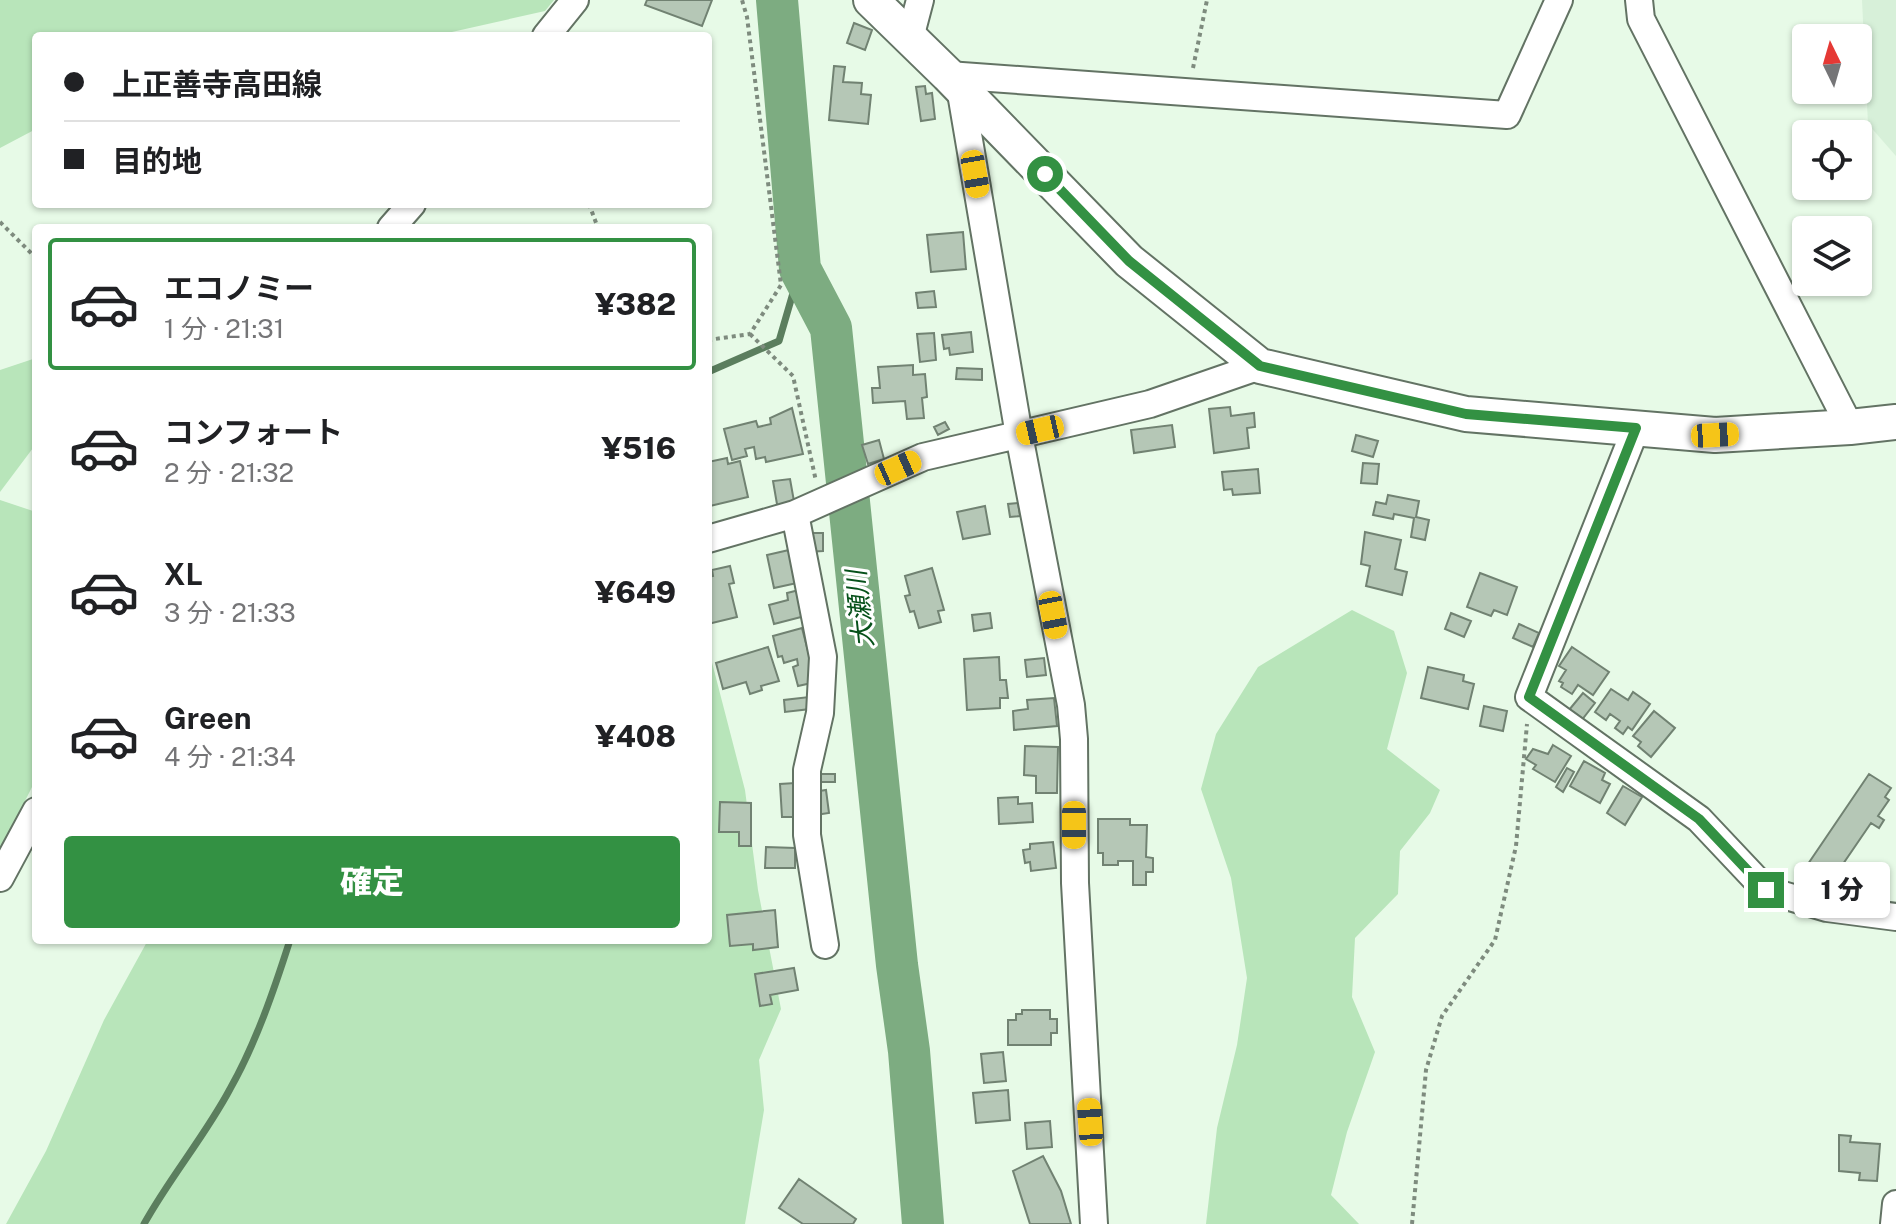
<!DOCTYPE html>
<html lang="ja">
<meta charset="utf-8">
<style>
:root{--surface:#fff;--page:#f2f2f2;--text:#202124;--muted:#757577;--line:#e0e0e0;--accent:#339143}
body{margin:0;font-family:"Public Sans","Noto Sans JP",sans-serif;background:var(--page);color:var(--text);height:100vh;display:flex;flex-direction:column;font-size:30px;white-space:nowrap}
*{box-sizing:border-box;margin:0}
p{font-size:26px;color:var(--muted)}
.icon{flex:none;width:44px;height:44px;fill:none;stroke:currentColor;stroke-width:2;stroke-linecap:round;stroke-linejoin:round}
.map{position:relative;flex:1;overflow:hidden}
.panel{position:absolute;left:32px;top:224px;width:680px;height:720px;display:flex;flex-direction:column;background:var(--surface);border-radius:8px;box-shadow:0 2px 6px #0004}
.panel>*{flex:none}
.banner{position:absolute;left:32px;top:32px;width:680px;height:176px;border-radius:8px;box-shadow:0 2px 6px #0004;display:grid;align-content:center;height:176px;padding:0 32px;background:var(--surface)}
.needle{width:52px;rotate:355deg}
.fabs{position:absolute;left:1792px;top:24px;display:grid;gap:16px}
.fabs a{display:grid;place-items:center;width:80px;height:80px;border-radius:8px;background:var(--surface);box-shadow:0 2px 6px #0004;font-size:40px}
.end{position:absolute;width:36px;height:36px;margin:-18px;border:10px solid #339143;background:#fff;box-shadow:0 0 0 4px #fff}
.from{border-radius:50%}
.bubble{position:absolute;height:56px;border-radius:8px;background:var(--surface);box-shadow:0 2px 6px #0004;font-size:26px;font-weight:800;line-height:56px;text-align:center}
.car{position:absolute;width:24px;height:48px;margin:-24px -12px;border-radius:10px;box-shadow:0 0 6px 2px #0007;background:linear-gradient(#f5c518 24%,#345 0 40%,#f5c518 0 76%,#345 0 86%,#f5c518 0)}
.banner b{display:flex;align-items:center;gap:28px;height:76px;font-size:30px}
.banner b+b{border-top:2px solid var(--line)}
.banner i{width:20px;height:20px;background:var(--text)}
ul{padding:14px 0 0;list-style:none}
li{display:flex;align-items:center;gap:24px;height:132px;margin:0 16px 12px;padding:0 16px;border:4px solid transparent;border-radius:8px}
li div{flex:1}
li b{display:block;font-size:30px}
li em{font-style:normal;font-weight:800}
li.on{border-color:var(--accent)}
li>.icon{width:72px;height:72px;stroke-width:1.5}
.button{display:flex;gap:16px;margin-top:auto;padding:16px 32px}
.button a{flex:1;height:92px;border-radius:8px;background:var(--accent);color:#fff;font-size:32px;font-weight:800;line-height:92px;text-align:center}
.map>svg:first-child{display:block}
.built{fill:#d7f0d9}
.green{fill:#b8e5ba}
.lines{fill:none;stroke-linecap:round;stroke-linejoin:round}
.stream{stroke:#5b7e5e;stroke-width:7}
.river{stroke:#7dac81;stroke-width:42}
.building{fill:#b5c7b6;stroke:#718272;stroke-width:2}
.minor-casing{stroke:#637364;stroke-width:30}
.major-casing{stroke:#637364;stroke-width:38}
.path{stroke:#7e8b7e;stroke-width:4;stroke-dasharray:4 4;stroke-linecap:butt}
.minor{stroke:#fff;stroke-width:26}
.major{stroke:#fff;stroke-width:34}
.route{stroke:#339143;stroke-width:10}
.labels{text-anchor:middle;stroke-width:6;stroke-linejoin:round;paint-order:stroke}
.water-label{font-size:26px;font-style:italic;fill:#06511a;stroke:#fff}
</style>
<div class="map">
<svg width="1896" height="1224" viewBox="0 0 1896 1224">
<rect width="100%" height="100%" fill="#e7fae7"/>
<!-- built -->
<path class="built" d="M1862 0H1896V156L1868 124Z"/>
<!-- green -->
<path class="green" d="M0 0H554L545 11 434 36H36V129L0 148Z
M36 358V444L0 492V370Z
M0 500 36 512V779L0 851Z
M1352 610 1394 631 1407 673 1387 749 1440 790 1430 813 1400 851 1398 894 1355 938 1352 997 1375 1052 1347 1132 1331 1195 1359 1224H1206L1217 1128 1237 1045 1247 978 1231 878 1201 789 1216 734 1258 667Z
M708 647 745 790 758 890 781 1009 759 1060 764 1110 745 1224H6L46 1151 104 1020 148 940H708Z"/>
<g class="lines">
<!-- stream -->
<path class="stream" d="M708 372 779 341 800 269
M144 1224C170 1177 205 1136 230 1089 256 1043 274 990 290 940"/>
<!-- river -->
<path class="river" d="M777 0 800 269 831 328 897 965 909 1051 923 1224"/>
</g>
<!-- building -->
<path class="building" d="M647 0H712L702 26 645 5Z
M854 23 872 30 865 50 847 43Z
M834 66 845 67 843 82 862 83 861 94 871 95 868 124 829 120Z
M925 86 926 94 932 93 935 119 921 121 916 87Z
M963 232 966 269 931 272 927 235Z
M934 291 936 307 918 308 916 293Z
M971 332 973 352 950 355 949 348 944 349 942 335Z
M934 333 936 360 920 362 917 334Z
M913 365V375L925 374 927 397 922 398 924 418 907 419 905 401 873 403 872 388H880L878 367Z
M957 368 982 369V380L956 379Z
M1230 407 1231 416 1254 413 1255 427 1247 428 1249 448 1214 453 1209 409Z
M792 408 803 454 766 462 765 457 756 459 754 447 745 449 747 456 732 460 724 429 756 421 758 427 771 424 770 418Z
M945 422 949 429 938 435 934 427Z
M1172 425 1175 447 1134 453 1131 430Z
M1356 435 1378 441 1373 457 1352 451Z
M879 440 884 459 868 464 862 445Z
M727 458 728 464 740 461 748 497 710 506 708 462Z
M1363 463 1379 464 1377 484 1361 483Z
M1258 469 1260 493 1233 495 1232 489 1224 490 1222 472Z
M790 479 795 507 778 510 773 481Z
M1388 495 1419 501 1416 517 1429 520 1425 540 1411 537 1414 518 1394 514 1393 519 1373 515 1376 502 1386 504Z
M1018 503 1020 516 1010 517 1008 504Z
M985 506 990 534 963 539 957 512Z
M1365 532 1401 540 1395 569 1407 572 1402 595 1366 586 1370 566 1361 564Z
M807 533H823V551L807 552Z
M789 550 797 583 774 588 767 555Z
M730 566 734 583 729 584 737 617 708 624V577L713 576 712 570Z
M932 568 944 610 938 611 941 622 919 628 914 611 910 612 905 596 910 595 905 576Z
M1480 573 1517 587 1507 615 1494 610 1491 616 1467 607Z
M799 590 805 616 774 624 769 605 788 600 787 593Z
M990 613 992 628 974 631 972 615Z
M1451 613 1471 621 1464 637 1445 629Z
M1519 624 1539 633 1533 647 1513 638Z
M802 628 816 682 798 686 793 667 798 665 797 659 784 663 782 656 778 657 773 636Z
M768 647 779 681 761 686 762 690 750 694 746 682 723 689 716 663Z
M1572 647 1609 672 1593 695 1578 685 1572 694 1561 687 1563 683 1559 681 1566 670 1559 666Z
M999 657 1000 680H1006L1008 698H1000V708L967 710 964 659Z
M1044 658 1046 675 1027 677 1025 660Z
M1428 667 1464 675 1463 681 1474 684 1468 709 1421 698Z
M1611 689 1628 700 1633 692 1650 704 1632 730 1628 727 1623 734 1615 728 1620 721 1610 714 1606 720 1595 712Z
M1583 693 1595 703 1581 721 1569 710Z
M809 697 810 709 785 712 784 700Z
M1054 698 1057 726 1014 730 1013 711 1028 709 1027 700Z
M1484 706 1507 711 1503 731 1480 726Z
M1654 711 1675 728 1651 757 1638 746 1641 742 1633 736Z
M1553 745 1571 756 1555 782 1533 769 1536 765 1526 759 1533 749 1548 754Z
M1025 746 1058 747 1057 793H1036V776L1024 775Z
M1584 761 1605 773 1602 780 1610 784 1600 803 1570 786Z
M1567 768 1574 772 1563 792 1556 787Z
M816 774H835V782H816Z
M1869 774 1891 788 1885 797 1889 800 1878 816 1884 820 1879 828 1871 823 1832 880 1808 864Z
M795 783 797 817H782L780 784Z
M1623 786 1642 797 1625 825 1607 813Z
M826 790 829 813 815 815 813 792Z
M1018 797V804L1032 803 1033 822 999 824 998 798Z
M720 802 751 803V846H739V832H719Z
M1098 819H1130V825H1147L1146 857 1153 858V872H1146V885H1133V861H1118V865H1103V853H1098Z
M1053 842 1056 868 1031 871 1030 862 1025 863 1023 850 1030 849V844Z
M766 847 795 848V868H765Z
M775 910 778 947 753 950V944L730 946 727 915Z
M794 968 798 990 770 995 772 1004 760 1006 755 974Z
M1022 1010H1050V1019H1057V1033H1051V1045H1008V1020H1016V1014H1022Z
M1003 1052 1006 1081 984 1083 981 1054Z
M1008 1090 1010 1120 976 1123 973 1093Z
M1050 1121 1052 1147 1027 1149 1025 1123Z
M1839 1135 1851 1136 1850 1142 1880 1144 1877 1181 1859 1180 1860 1173 1839 1171Z
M1043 1156 1061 1191 1071 1224H1030L1013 1171Z
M799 1179 856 1219 853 1224H803L779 1208Z"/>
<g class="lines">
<defs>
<path id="minor" d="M1639 0 1641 19 1850 427
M546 36 575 0
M910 38 920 0
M948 75 1507 115 1559 0
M960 87 1019 435 1071 705 1074 739 1075 883 1094 1224
M391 228 412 204
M1636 428 1529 697 1699 819 1766 890 1827 908 1896 917
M795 514 823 657 820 713 807 770V835L825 945
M708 539 795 514 923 457 1150 404 1260 366
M0 878 36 811
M1894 1224 1896 1204"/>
<path id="major" d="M871 0 948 75 1129 261 1260 366 1466 414 1715 435 1850 427 1896 422"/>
</defs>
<!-- minor casing -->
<use href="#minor" class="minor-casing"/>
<!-- major casing -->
<use href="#major" class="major-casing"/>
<!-- path -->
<path class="path" d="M1193 68 1207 0
M589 204 598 228
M0 222 36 258
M750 334 793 376 816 481
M708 340 750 334 781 285 747 17 742 0
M1412 1224 1426 1070 1442 1016 1495 940 1516 846 1527 724"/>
<!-- minor -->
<use href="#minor" class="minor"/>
<!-- major -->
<use href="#major" class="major"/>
</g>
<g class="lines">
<!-- route -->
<path class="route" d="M1045 174 1129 261 1260 366 1466 414 1636 428 1529 697 1699 819 1766 890"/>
</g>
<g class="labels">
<!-- water labels -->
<g class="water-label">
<text transform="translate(860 609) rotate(-96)" y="9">大瀬川</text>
</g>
</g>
</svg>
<div class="fabs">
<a><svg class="needle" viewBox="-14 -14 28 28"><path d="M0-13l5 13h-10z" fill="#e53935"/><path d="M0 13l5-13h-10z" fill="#757577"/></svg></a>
<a><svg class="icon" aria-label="locate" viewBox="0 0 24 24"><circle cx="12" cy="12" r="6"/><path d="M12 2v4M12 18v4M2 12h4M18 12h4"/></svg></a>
<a><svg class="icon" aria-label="layers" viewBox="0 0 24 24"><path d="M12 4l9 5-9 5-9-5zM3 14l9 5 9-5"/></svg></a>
</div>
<i class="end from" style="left:1045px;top:174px"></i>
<i class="end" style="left:1766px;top:890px"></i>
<div class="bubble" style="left:1794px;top:862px;width:96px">1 分</div>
<i class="car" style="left:975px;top:174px;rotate:170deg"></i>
<i class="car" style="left:1040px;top:430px;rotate:257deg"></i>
<i class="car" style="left:1715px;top:435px;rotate:87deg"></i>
<i class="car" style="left:898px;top:468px;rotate:66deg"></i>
<i class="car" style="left:1053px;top:615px;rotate:169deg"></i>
<i class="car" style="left:1074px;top:825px;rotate:180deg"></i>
<i class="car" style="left:1090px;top:1122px;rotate:356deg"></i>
<div class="banner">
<b><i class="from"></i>上正善寺高田線</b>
<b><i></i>目的地</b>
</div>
<section class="panel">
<ul>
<li class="on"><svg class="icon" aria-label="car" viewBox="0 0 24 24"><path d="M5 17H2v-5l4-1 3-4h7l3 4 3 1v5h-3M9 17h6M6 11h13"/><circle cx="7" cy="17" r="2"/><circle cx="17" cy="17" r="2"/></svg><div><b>エコノミー</b><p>1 分 · 21:31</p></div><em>¥382</em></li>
<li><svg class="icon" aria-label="car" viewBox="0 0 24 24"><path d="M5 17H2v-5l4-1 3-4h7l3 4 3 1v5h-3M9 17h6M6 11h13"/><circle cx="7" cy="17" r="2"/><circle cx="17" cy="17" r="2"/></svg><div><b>コンフォート</b><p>2 分 · 21:32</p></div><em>¥516</em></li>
<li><svg class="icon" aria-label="car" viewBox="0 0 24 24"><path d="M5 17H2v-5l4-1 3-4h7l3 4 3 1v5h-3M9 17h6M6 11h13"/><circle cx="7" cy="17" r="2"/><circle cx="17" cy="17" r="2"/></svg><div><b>XL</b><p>3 分 · 21:33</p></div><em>¥649</em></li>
<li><svg class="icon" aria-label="car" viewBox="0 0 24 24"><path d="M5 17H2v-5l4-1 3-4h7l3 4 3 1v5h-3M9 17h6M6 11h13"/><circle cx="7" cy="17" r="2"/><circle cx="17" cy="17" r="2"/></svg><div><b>Green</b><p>4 分 · 21:34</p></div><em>¥408</em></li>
</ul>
<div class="button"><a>確定</a></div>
</section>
</div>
